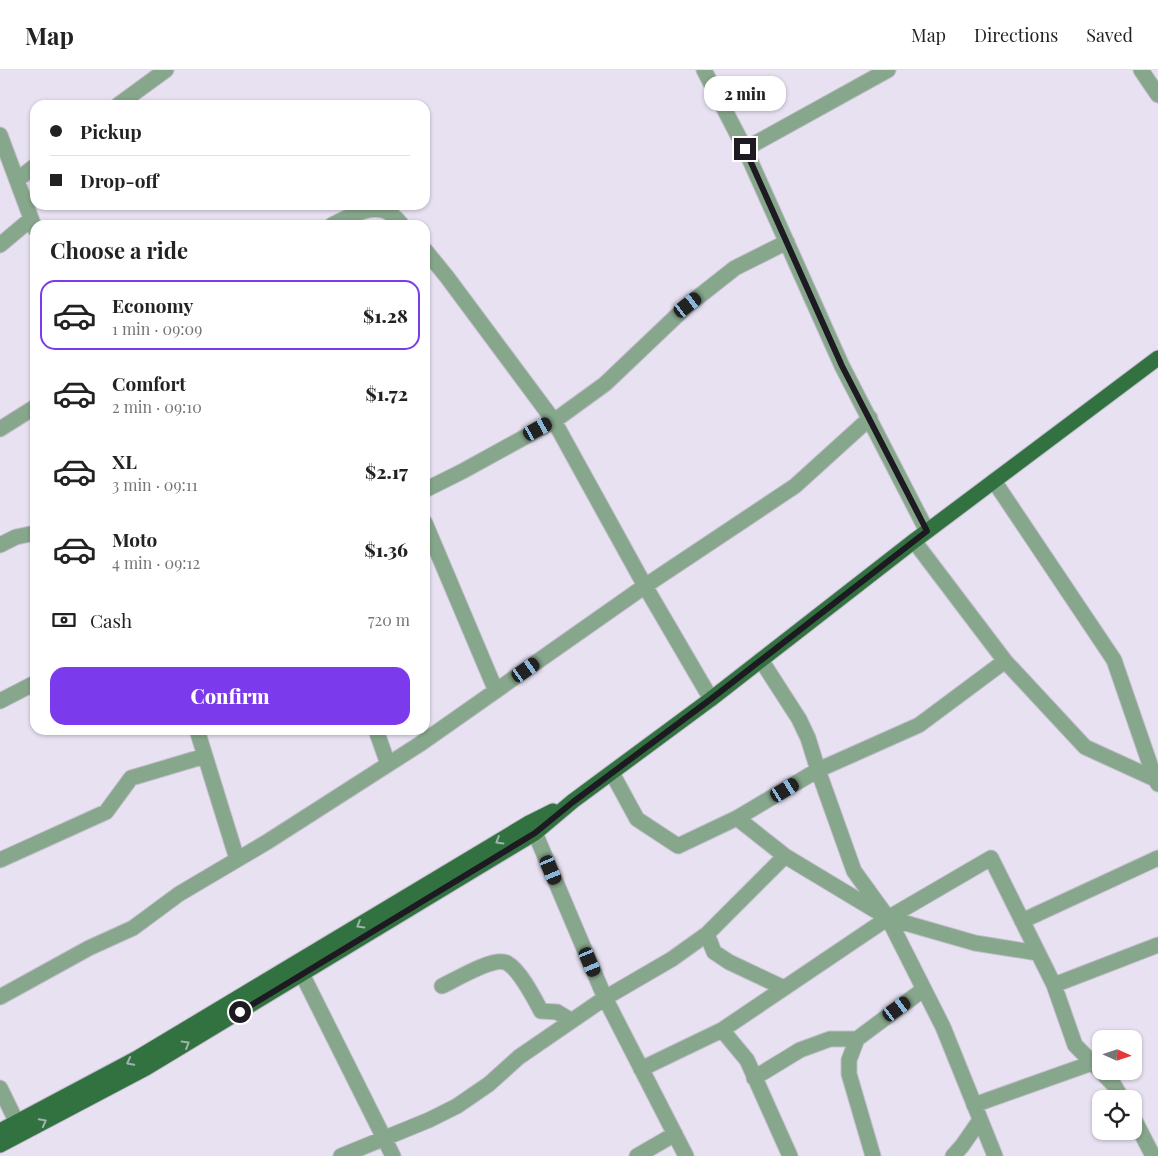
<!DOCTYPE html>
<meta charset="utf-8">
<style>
:root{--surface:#fff;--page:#f2f2f2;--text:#222;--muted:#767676;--line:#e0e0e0;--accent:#7c3aed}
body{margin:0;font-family:"Playfair Display",serif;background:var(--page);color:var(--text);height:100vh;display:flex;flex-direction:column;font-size:19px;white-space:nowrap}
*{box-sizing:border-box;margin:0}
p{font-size:16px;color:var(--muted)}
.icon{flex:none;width:28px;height:28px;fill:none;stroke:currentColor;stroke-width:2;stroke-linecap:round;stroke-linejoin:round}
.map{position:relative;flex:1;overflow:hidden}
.drawer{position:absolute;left:30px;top:150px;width:400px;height:515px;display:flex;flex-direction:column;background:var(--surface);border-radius:15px;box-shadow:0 1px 4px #0004}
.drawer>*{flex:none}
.guide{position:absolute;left:30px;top:30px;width:400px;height:110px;border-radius:15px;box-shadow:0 1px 4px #0004;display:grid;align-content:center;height:110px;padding:0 20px;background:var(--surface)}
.needle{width:32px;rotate:93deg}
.fabs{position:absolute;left:1092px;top:960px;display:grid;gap:10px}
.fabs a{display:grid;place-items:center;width:50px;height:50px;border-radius:10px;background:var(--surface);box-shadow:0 1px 4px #0004;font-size:25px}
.end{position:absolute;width:22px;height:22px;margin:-11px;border:6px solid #1d1b21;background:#fff;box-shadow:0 0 0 2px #fff}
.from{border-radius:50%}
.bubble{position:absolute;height:35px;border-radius:15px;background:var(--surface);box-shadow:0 1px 4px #0004;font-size:16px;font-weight:800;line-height:35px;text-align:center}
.car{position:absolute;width:15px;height:30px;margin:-15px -8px;border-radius:6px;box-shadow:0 0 4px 1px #0007;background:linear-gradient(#222 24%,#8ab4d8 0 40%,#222 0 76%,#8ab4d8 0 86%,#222 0)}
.guide b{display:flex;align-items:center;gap:18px;height:48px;font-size:19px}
.guide b+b{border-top:1px solid var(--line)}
.guide i{width:12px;height:12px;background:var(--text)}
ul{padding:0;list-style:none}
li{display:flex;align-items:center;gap:15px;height:70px;margin:0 10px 8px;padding:0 10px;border:2px solid transparent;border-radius:15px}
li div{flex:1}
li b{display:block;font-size:19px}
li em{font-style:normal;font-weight:800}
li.active{border-color:var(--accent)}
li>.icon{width:45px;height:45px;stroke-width:1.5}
h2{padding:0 20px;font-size:22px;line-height:60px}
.pay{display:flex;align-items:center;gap:12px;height:55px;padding:0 20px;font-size:19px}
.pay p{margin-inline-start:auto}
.cta{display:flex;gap:10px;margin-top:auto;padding:10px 20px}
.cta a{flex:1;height:58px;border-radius:15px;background:var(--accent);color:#fff;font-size:20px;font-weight:800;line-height:58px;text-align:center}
header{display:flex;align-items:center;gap:30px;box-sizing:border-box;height:70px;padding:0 25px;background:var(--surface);border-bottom:1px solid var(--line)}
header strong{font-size:24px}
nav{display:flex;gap:28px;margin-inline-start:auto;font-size:18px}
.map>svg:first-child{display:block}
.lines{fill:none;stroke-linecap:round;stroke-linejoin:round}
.minor-casing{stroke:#c3bdcc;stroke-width:17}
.major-casing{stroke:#c3bdcc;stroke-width:17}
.minor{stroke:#86a78b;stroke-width:15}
.major{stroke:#327241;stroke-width:15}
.oneway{stroke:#9fb5ab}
.route{stroke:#1d1b21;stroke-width:6}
</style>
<header>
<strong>Map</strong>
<nav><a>Map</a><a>Directions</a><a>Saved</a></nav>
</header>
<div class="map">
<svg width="1158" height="1086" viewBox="0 0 1158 1086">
<rect width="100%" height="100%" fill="#e7e1f2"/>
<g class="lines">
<defs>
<path id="minor" d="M704 0 745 79 842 296 927 461
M1141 0 1158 25
M118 35 166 0
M0 65 35 159
M745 79 888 0
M17 110 35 96
M332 155C348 147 374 132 391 144 395 147 399 151 402 155
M0 175 31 149
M425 180 447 207 554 351 645 516 711 629
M0 359 35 337
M994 411 1114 590 1155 709
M425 420 463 401 554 351 605 314 688 235 735 198 787 172
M425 453 496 621
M914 471 1005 591 1085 677 1155 709 1158 714
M0 475 16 467 35 463
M761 590 799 649 808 668 818 700 854 801 888 848 943 957 995 1086
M0 631 35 613
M197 660 237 789
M376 660 388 694
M612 703 637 749 678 776 737 748 818 700 919 655 1005 591
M737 748 785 786 888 848 975 873 1038 883
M529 753 535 763 605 928 686 1086
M0 790 106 742 131 708 205 686
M1022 851 1158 788
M707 864 714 882 729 892 784 918
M297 894 393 1086
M1054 915 1158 875
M442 916C455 910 494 886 507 893 520 900 534 928 541 941L557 942 572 951
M0 927 89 878 133 858 179 824 267 772 420 674 645 516 795 416 870 348
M722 960 747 990 790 1086
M641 999 722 960 888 848 991 788 1054 915 1075 975 1114 1015 1122 1029
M754 1008 800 980 830 969H857
M0 1018 22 1063
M974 1035 1092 993
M1134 1049 1153 1086
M341 1086 429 1050 457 1036 489 1014 519 987 605 928 672 889 707 864 785 786
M637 1086 675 1064
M873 1086 849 1004V990L857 969 924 919
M953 1086 962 1076 980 1050"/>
<path id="major" d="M0 1061 139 987 529 753 553 741
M0 1075 146 998 535 763 573 731 711 629 914 471 1158 288"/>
</defs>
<!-- minor casing -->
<use href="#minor" class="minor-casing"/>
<!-- major casing -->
<use href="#major" class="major-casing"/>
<!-- minor -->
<use href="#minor" class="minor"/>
<!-- major -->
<use href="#major" class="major"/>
</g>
<!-- one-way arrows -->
<defs><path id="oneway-chevron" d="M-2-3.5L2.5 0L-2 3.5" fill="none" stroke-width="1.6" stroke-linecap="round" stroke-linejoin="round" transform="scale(1.25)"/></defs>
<g class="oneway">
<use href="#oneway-chevron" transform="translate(499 771) rotate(149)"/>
<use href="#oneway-chevron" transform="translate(360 855) rotate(149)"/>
<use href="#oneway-chevron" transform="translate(186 974) rotate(-31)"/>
<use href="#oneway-chevron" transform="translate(130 992) rotate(152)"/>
<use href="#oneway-chevron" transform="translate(43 1052) rotate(-28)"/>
</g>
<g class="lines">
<!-- route -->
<path class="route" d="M240 942 535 763 573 732 711 629 927 461 842 296 745 79"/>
</g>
</svg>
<div class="fabs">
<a><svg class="needle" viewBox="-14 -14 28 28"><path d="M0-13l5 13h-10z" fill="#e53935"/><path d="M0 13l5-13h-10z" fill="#767676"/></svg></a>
<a><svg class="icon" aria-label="locate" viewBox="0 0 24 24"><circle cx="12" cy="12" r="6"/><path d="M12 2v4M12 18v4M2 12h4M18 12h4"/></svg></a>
</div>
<i class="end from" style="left:240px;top:942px"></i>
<i class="end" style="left:745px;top:79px"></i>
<div class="bubble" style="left:704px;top:6px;width:82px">2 min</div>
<i class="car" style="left:688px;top:235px;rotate:52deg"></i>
<i class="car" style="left:538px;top:359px;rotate:61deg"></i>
<i class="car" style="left:526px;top:600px;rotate:55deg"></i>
<i class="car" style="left:785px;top:720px;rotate:59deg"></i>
<i class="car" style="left:551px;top:800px;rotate:157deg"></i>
<i class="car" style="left:590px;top:892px;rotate:157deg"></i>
<i class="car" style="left:897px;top:939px;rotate:54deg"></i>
<div class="guide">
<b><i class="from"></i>Pickup</b>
<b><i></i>Drop-off</b>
</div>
<section class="drawer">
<h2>Choose a ride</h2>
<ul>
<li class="active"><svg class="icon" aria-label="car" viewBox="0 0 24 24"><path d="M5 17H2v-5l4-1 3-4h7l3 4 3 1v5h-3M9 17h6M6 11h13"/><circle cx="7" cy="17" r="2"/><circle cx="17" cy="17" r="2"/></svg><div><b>Economy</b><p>1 min · 09:09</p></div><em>$1.28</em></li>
<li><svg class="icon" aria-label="car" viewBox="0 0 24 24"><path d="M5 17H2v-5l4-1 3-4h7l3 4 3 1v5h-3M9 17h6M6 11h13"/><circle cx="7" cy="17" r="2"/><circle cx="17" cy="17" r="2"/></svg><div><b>Comfort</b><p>2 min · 09:10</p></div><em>$1.72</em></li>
<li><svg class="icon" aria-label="car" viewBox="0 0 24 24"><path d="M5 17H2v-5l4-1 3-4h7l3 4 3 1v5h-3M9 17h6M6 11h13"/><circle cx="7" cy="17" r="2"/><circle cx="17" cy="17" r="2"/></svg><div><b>XL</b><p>3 min · 09:11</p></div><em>$2.17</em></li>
<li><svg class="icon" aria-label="car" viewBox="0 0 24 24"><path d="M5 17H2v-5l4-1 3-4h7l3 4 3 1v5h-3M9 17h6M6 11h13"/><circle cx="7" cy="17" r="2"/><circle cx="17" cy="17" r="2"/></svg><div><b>Moto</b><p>4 min · 09:12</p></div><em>$1.36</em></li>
</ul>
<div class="pay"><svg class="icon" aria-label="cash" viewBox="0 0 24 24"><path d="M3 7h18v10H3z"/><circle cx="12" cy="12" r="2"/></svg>Cash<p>720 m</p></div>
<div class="cta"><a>Confirm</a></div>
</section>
</div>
